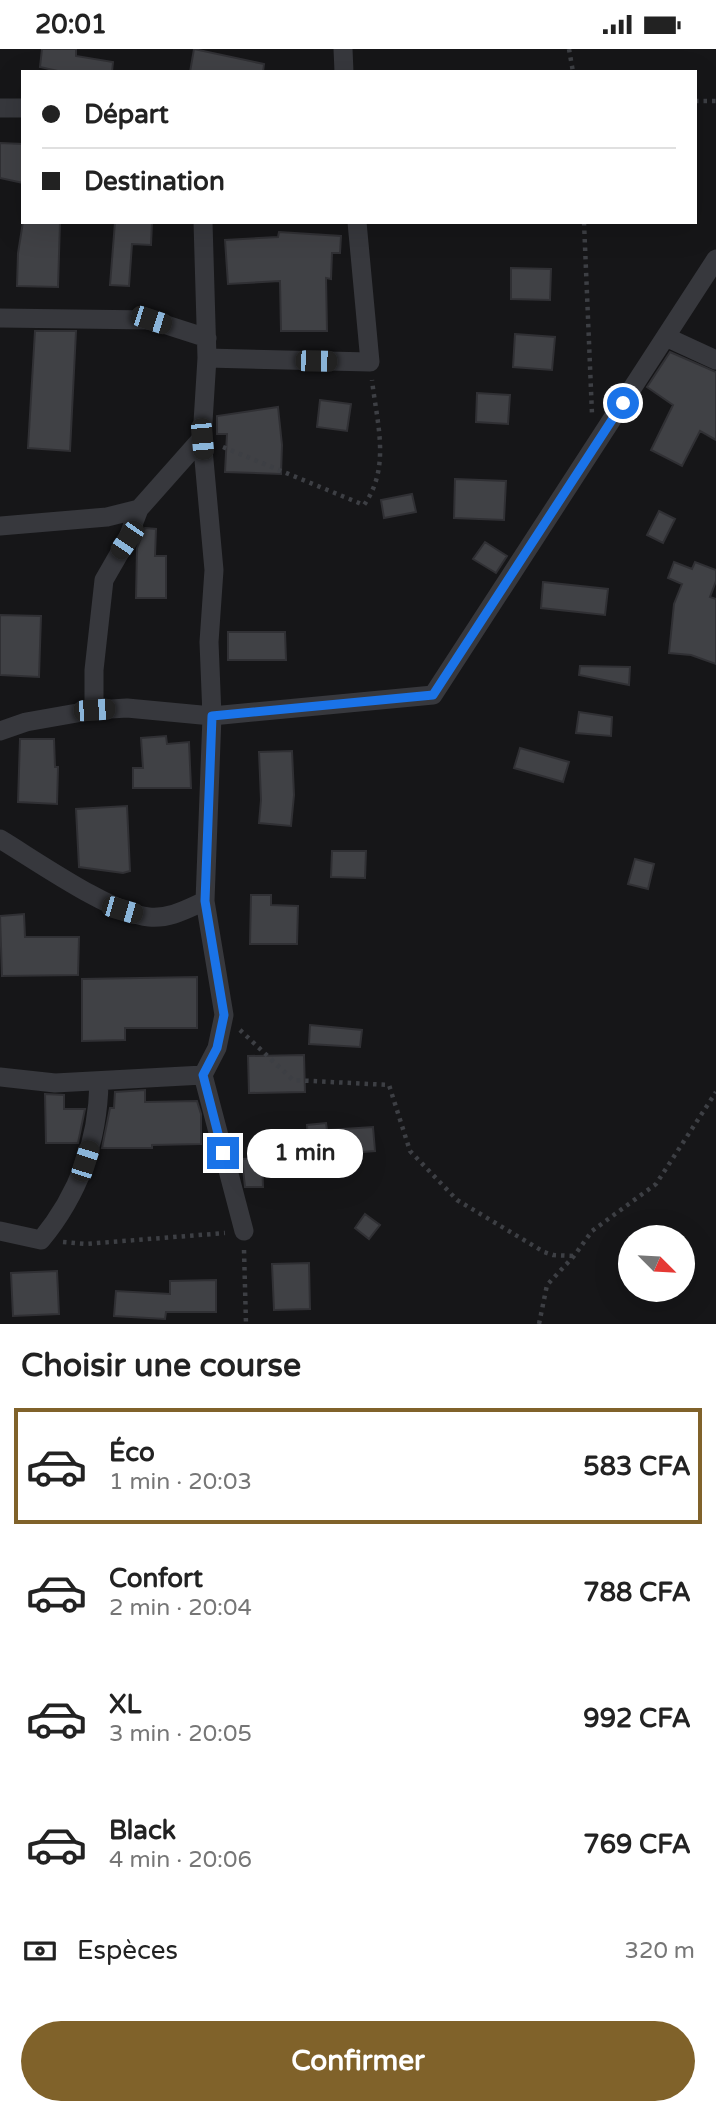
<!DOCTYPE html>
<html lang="fr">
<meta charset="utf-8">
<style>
:root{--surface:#fff;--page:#f6f6f6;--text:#222;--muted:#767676;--line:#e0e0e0;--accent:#80622a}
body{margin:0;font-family:"Varela Round",sans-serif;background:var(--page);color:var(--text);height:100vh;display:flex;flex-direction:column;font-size:26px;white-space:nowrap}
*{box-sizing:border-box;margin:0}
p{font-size:23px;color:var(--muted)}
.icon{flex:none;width:38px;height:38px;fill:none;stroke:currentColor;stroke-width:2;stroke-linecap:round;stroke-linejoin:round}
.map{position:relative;height:1275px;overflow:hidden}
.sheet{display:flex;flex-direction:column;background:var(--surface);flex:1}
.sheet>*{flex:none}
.hud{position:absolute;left:21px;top:21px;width:676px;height:154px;border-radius:0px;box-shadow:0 7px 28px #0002;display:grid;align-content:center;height:154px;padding:0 21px;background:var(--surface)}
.needle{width:46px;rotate:114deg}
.tools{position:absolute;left:618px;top:1176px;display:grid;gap:14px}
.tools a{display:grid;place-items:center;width:77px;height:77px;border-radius:50%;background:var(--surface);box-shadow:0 7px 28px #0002;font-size:35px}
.end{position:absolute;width:32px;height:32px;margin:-16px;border:9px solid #1a73e8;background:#fff;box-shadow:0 0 0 4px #fff}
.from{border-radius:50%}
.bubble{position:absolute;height:49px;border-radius:24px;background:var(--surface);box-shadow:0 7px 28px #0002;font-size:23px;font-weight:700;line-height:49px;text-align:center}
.car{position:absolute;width:21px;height:42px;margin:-21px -10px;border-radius:9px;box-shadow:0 0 5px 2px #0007;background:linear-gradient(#222 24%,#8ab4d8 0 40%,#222 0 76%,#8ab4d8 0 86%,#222 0)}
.hud b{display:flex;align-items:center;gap:24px;height:66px;font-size:26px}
.hud b+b{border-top:2px solid var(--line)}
.hud i{width:18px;height:18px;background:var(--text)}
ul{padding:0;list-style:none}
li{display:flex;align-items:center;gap:21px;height:116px;margin:0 14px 10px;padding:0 7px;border:4px solid transparent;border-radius:0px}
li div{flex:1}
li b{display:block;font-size:26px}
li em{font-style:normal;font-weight:700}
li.on{border-color:var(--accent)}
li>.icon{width:63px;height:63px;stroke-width:1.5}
h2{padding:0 21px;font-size:32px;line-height:84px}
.pay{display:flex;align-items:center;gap:18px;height:77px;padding:0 21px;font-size:26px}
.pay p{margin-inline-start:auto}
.primary-button{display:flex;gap:14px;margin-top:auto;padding:14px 21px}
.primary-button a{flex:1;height:80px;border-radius:42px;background:var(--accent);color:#fff;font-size:28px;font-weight:700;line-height:80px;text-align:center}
.status{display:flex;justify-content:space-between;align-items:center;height:49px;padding:0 35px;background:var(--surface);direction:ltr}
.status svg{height:19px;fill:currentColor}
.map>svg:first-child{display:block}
.building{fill:#404145;stroke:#303034;stroke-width:2}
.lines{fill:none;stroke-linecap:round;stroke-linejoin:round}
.path{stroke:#3d3f44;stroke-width:4.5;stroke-dasharray:3.5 5;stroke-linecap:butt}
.minor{stroke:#37383d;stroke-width:19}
.route{stroke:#1a73e8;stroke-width:9}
</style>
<div class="status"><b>20:01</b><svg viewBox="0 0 49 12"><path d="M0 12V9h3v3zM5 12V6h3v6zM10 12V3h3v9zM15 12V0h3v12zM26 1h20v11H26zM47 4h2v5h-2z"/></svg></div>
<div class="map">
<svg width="716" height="1275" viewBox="0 0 716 1275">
<rect width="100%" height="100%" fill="#161618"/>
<!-- building -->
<path class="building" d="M42 0H76V7L113 13 112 23H62L40 18Z
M194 0 264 15 263 23H190Z
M0 94 23 95V134L0 129Z
M23 173H60L58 238 17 237 18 204Z
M115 173H152L151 196 132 195 129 237 110 236Z
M279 183 341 187 340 204H332L331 230 326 229 327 282H281L280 232 228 235 225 191 278 188Z
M511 219 551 220 550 251 511 250Z
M35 282H76L70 402 28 399Z
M515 285 555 288 552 321 513 318Z
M670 303 716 323V391L700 382 682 417 651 401 673 356 647 338Z
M477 344 510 346 508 375 476 373Z
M320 351 351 355 347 382 317 378Z
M278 358 282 396 281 425 225 423 227 385H217V367Z
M455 430 506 432 504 471 454 469Z
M412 445 416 463 384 469 381 451Z
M659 462 675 470 663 494 647 486Z
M145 479 156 480 155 507H166V549H136L137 499Z
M485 493 507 507 496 524 473 510Z
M674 513 692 520 695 513 716 521V532L710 548 716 550V615L691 606 669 604 674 555 682 535 668 529Z
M543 533 608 540 605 566 541 559Z
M0 566 41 567 39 628 0 626Z
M228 583H285L286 611H228Z
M580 617 630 618 629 636 579 626Z
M579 663 612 668 611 687 576 684Z
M166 687 167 695 189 693 191 739H133V719H143L141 689Z
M20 690H54L55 718H58L57 755 18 753Z
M520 699 569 713 563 733 514 719Z
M292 702 294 746 291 777 259 774 261 751 259 703Z
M127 757 130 822 123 824 79 818 76 760Z
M332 802H366L365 829 331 828Z
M635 810 654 815 648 840 628 835Z
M251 846H271V856L298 857 297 895H250Z
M24 865 25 888H79L78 926 2 927 0 867Z
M197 928V979H125V991L82 992V930Z
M310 976 362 981 360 998 309 995Z
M304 1006 305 1043 249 1044 248 1007Z
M145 1041V1053L197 1052 201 1065V1095L152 1096V1099H102L110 1059H114L115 1043Z
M45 1045 64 1046V1060H85L78 1094H46Z
M326 1074 327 1081 373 1078 375 1102 309 1107 307 1076Z
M262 1109 263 1138H245L242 1110Z
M365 1165 380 1176 369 1190 355 1179Z
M309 1214 310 1260 274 1261 272 1215Z
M57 1222 59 1265 13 1267 11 1224Z
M216 1231V1263H166L165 1270 114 1267 116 1242 170 1245V1232Z"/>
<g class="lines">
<!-- path -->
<path class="path" d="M569 0 573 23
M695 52H716
M584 173 592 365
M223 398 364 456C391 418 377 375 372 331
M240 981 293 1031 389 1036 410 1102 457 1151 544 1203 553 1206 574 1207
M63 1193 85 1195 225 1184
M244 1201 246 1275
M539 1275 547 1236 574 1207 592 1182 656 1135 716 1043"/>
<!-- minor -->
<path class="minor" d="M343 0 344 23
M0 59H23
M203 173 207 309 202 389 214 521 209 593 212 667 205 852 224 966 217 999 203 1026 244 1182
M0 269 151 271 207 289
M666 288 716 311
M207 309 370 313 357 173
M0 477 107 468 139 460 202 389
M94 661V621L104 531 127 491 139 460
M0 682 26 673 94 661 127 659 212 667 433 646 716 210
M0 790C35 811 112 865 149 868 170 870 187 860 205 852
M0 1028 55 1034 203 1026
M0 1182 41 1191C78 1146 98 1092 99 1033"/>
</g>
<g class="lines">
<!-- route -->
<path class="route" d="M223 1104 203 1026 217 999 224 966 205 852 212 667 433 646 623 354"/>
</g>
</svg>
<div class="tools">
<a><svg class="needle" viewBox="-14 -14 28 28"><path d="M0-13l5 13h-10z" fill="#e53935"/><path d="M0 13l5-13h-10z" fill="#767676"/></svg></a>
</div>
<i class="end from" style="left:623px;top:354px"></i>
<i class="end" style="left:223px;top:1104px"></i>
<div class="bubble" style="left:247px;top:1080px;width:116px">1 min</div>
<i class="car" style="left:151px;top:271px;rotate:108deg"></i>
<i class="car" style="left:316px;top:312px;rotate:91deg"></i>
<i class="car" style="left:202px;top:390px;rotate:175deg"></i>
<i class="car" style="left:127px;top:491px;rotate:214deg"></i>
<i class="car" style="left:94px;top:661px;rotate:86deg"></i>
<i class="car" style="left:122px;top:861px;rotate:106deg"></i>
<i class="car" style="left:85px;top:1112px;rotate:18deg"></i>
<div class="hud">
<b><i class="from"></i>Départ</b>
<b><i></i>Destination</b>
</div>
</div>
<section class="sheet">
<h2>Choisir une course</h2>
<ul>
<li class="on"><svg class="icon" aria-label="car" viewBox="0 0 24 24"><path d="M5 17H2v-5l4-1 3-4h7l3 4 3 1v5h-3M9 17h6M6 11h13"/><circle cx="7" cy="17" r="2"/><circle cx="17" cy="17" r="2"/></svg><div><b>Éco</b><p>1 min · 20:03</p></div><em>583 CFA</em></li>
<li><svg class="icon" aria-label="car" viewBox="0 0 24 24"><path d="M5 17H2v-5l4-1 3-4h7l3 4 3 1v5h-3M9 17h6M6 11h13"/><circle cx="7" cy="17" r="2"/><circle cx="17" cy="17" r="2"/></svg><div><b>Confort</b><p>2 min · 20:04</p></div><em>788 CFA</em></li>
<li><svg class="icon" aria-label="car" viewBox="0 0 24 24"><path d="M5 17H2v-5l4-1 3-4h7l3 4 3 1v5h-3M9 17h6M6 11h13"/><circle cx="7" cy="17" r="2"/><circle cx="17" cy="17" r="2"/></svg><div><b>XL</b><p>3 min · 20:05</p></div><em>992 CFA</em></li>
<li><svg class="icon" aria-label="car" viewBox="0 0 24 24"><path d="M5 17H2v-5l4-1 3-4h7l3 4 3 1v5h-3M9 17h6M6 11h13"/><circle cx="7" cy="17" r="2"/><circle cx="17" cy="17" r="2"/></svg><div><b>Black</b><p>4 min · 20:06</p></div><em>769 CFA</em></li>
</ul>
<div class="pay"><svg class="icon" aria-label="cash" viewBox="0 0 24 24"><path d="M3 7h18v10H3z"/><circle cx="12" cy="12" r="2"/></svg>Espèces<p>320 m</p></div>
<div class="primary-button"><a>Confirmer</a></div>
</section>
